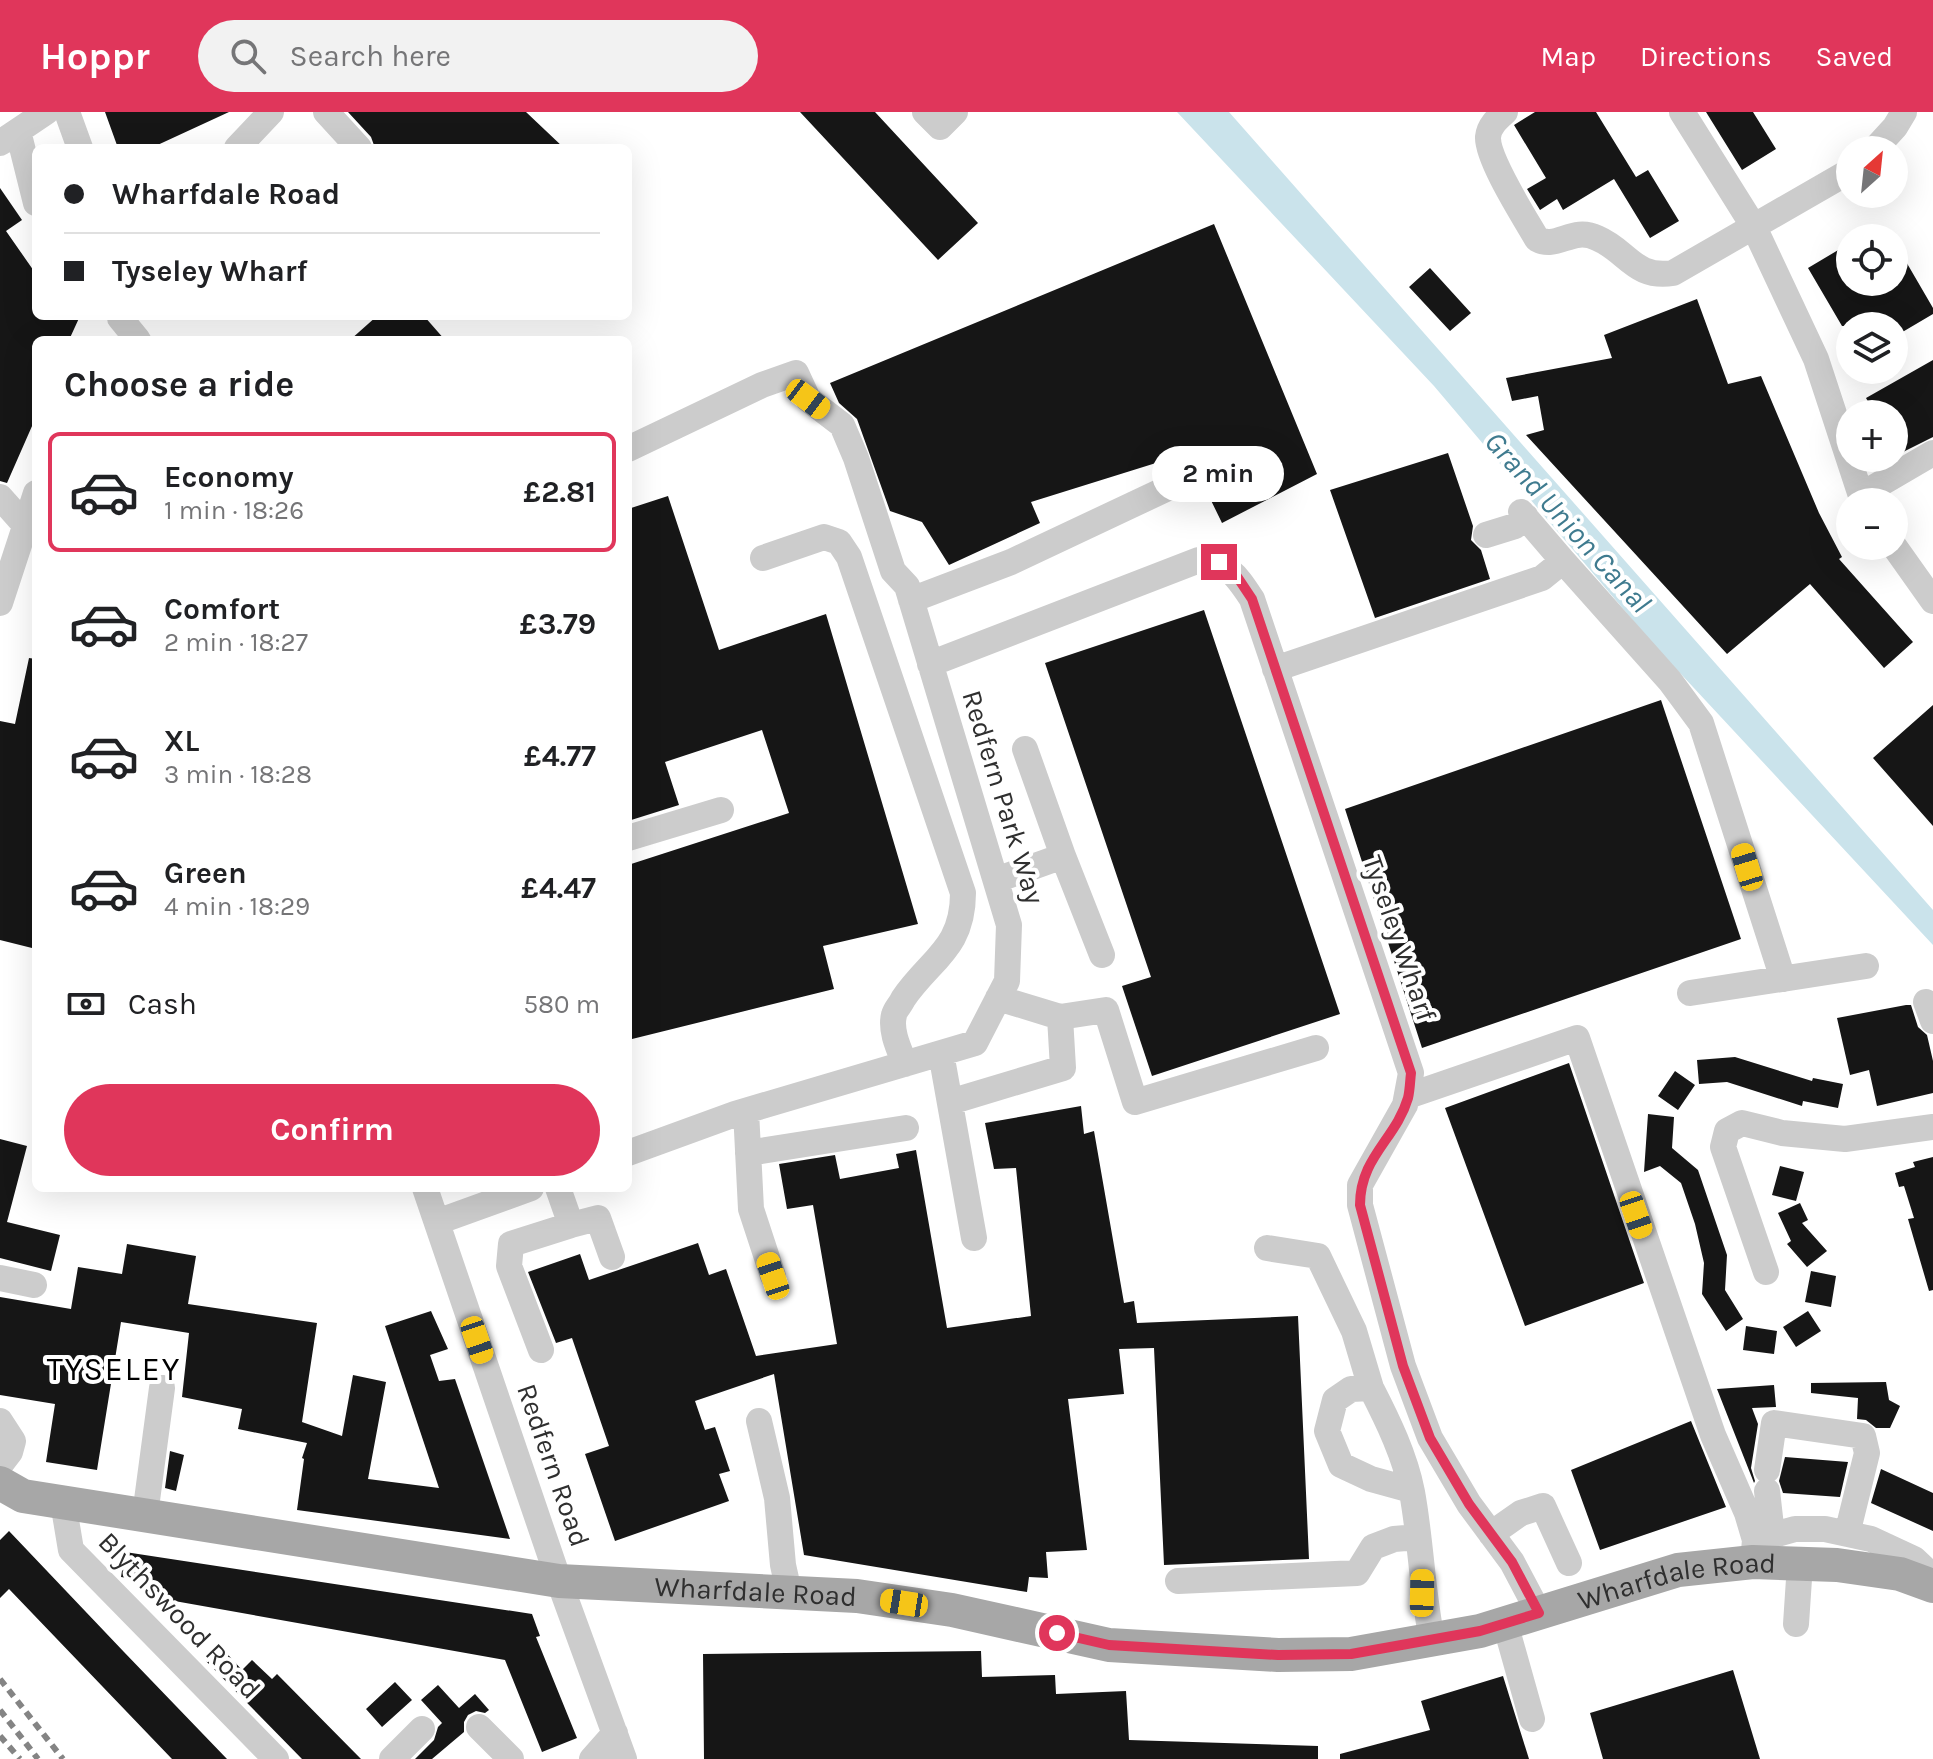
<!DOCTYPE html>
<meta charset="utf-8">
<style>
:root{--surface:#fff;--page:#f2f2f2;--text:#202124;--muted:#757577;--line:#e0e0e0;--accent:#e0365b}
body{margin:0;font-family:Karla,sans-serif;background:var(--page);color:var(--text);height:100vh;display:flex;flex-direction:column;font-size:30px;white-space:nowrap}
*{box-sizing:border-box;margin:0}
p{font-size:26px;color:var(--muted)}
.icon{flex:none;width:44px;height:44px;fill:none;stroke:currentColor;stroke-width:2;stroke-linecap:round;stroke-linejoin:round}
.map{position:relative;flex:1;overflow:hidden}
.details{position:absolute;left:32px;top:224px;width:600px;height:856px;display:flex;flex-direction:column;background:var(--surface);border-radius:12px;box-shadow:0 8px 32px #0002}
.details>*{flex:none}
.banner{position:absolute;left:32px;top:32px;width:600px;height:176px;border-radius:12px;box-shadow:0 8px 32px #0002;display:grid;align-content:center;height:176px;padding:0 32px;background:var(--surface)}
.needle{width:52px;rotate:27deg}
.controls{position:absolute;left:1836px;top:24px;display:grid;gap:16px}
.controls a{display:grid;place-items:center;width:72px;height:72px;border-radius:50%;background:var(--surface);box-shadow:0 8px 32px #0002;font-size:40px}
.end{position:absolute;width:36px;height:36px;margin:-18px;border:10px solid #e0365b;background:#fff;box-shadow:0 0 0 4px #fff}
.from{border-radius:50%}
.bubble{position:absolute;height:56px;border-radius:28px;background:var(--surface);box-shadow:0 8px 32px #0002;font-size:26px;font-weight:700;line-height:56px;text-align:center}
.car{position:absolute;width:24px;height:48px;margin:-24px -12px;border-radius:10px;box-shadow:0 0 6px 2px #0007;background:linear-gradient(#f5c518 24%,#345 0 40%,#f5c518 0 76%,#345 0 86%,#f5c518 0)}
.banner b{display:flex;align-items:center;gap:28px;height:76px;font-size:30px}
.banner b+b{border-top:2px solid var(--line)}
.banner i{width:20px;height:20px;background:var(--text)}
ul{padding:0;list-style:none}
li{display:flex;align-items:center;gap:24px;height:120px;margin:0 16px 12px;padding:0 16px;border:4px solid transparent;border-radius:12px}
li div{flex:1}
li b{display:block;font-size:30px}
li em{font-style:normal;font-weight:700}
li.on{border-color:var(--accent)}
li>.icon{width:72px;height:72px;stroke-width:1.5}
h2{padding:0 32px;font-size:36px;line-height:96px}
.pay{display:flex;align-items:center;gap:20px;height:88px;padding:0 32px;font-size:30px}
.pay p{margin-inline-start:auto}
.primary-button{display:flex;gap:16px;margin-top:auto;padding:16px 32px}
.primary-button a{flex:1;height:92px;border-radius:48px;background:var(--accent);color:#fff;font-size:32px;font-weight:700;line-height:92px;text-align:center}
header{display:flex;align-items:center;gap:48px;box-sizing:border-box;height:112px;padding:0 40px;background:var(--accent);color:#fff}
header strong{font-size:38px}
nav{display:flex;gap:44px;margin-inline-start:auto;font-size:28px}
.search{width:560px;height:72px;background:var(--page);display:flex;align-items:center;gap:20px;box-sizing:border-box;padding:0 28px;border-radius:44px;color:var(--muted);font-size:30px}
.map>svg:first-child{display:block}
.water{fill:#cae3eb}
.building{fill:#161616}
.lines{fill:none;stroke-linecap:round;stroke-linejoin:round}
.minor{stroke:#ccc;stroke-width:26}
.major{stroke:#a7a7a7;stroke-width:34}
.rail{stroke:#848484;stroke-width:6;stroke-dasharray:8 6;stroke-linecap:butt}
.route{stroke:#e0365b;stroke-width:10}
.labels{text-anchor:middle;stroke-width:8;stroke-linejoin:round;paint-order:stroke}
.street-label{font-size:28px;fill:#2f2f2f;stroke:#fff}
.water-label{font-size:30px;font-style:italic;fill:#3f7b8f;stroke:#fff}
.quarter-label{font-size:32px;letter-spacing:2px;fill:#000;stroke:#fff}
</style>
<header>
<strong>Hoppr</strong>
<div class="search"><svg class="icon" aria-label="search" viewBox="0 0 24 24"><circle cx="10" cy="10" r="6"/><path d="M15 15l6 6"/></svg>Search here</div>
<nav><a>Map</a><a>Directions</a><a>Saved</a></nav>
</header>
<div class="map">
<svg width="1933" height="1647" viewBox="0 0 1933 1647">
<rect width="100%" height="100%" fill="#fff"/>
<!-- water -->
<path class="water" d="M1177 0H1229L1933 798V833L1653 532 1434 274Z"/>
<!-- building -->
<path class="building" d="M105 0H229L151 36H118Z
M348 0H526L564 36H375L371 25Z
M800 0H875L978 111 938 148Z
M1535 0H1596L1636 65 1648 58 1679 109 1650 126 1614 67 1563 98 1557 87 1540 98 1527 77 1546 66 1514 13Z
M1706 0H1753L1776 37 1742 58Z
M0 76 22 108 6 119 36 162V204H80L69 228H36V305L7 371 0 369Z
M1214 112 1317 362 1222 411 1188 341 1031 390 1040 411 949 453 922 410 890 399 857 307 839 291 830 271Z
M1894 129 1933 196V202L1894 225V214H1842L1808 156 1850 131V170H1894Z
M1430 156 1471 201 1450 219 1409 175Z
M1697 187 1728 272 1761 264 1819 401 1842 445 1839 447 1913 530 1884 556 1810 472 1727 542 1526 323 1544 318 1538 284 1512 289 1506 266 1612 246 1604 223Z
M377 204H424L445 228H350Z
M1933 248V325L1899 342 1894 334V302H1875L1866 286Z
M1448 341 1473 414 1471 428 1481 438 1490 467 1375 506 1330 378Z
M668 384 719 538 826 502 918 812 823 834 834 877 628 928V753L789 701 762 618 665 650 679 693 628 709V397Z
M1204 498 1340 902 1152 964 1122 874 1151 865 1045 551Z
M29 546 36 547V837L0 828V609L15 612Z
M1661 588 1741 827 1422 936 1345 697Z
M1933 593V714L1873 646Z
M1906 893H1911L1918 915 1927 923 1933 949V981L1877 994 1869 958 1850 963 1837 906Z
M1735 945 1812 969 1813 966 1843 972 1838 996 1803 989 1802 994 1727 970 1699 972 1697 948Z
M1569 951 1644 1171 1525 1214 1445 996Z
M1675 959 1695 973 1678 998 1658 984Z
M1081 994 1084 1022 1094 1019 1124 1191 1134 1189 1137 1211 1298 1204 1309 1447 1164 1453 1154 1236 1119 1237 1124 1282 1068 1287 1087 1438 1046 1440 1048 1466 1029 1465 1027 1480 804 1443 774 1262 695 1289 705 1318 715 1315 730 1359 719 1362 729 1389 615 1429 585 1342 609 1334 572 1226 556 1231 528 1160 580 1142 589 1168 698 1131 709 1163 726 1157 756 1244 837 1232 813 1093 787 1097 779 1052 835 1043 840 1067 899 1056 896 1042 916 1038 947 1216 1031 1204 1016 1056 994 1057 985 1011Z
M1648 1002 1674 1005 1672 1036 1698 1058 1727 1143 1725 1178 1743 1207 1726 1219 1702 1182 1704 1151 1695 1112 1681 1071 1660 1054 1644 1060Z
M0 1027 27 1034 7 1110 60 1123 51 1159 0 1146Z
M1933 1045V1178L1929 1179 1908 1107 1914 1106 1904 1074 1899 1075 1895 1061 1915 1055 1913 1050Z
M1780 1054 1804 1060 1796 1089 1772 1083Z
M1800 1091 1808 1108 1802 1111 1827 1139 1807 1155 1787 1132 1791 1129 1778 1101Z
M127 1132 196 1144 188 1192 317 1211 302 1310 342 1324 353 1263 386 1270 368 1367 439 1376 385 1214 431 1199 448 1237 430 1243 439 1269 455 1267 510 1427 297 1398 304 1347 302 1346 307 1331 238 1317 242 1297 182 1285 189 1221 121 1210 97 1358 46 1350 55 1292 0 1283V1185L71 1197 78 1155 122 1162Z
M1811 1159 1836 1164 1831 1195 1805 1190Z
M1808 1199 1821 1219 1796 1235 1783 1215Z
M1746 1214 1777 1219 1774 1242 1743 1238Z
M1886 1270 1889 1288 1900 1294 1890 1316H1876L1866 1308 1857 1307 1858 1286 1811 1281V1271Z
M1774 1273 1776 1295 1752 1296 1758 1312 1751 1356 1755 1369 1754 1371 1717 1277Z
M1691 1309 1726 1395 1600 1438 1571 1358Z
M170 1339 184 1343 176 1379 165 1376Z
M1785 1345 1848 1350 1840 1385 1783 1381 1779 1369Z
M1881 1357 1933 1381V1419L1871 1391Z
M9 1419 124 1540 227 1647H172L9 1477 0 1486V1428Z
M125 1440 532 1502 540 1524 536 1525 577 1626 542 1640 505 1548 152 1485 154 1470 121 1465Z
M220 1534 242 1558 252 1548 272 1567 277 1562 361 1647H302L205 1548Z
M981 1539 982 1565 1055 1563 1056 1582 1126 1579 1129 1628 1318 1634V1647H704L703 1542Z
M1733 1558 1760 1647H1603L1590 1601Z
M1503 1564 1529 1647H1340V1642L1430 1618 1421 1589Z
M395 1570 412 1588 382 1615 366 1597Z
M438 1573 459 1596 475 1582 489 1598 485 1601 476 1599 468 1603 464 1610V1620L432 1647H415L434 1628 438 1615 442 1611 421 1588Z"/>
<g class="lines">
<!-- minor -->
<path class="minor" d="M67 0 80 36
M326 0 359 36
M925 0 940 15 955 0
M1505 0C1497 7 1489 14 1488 25 1487 47 1525 106 1537 127 1557 138 1572 114 1597 126 1628 139 1634 167 1673 161L1850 59
M1682 0 1754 115 1816 247 1863 390
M18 19 36 91
M0 31 46 0
M237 36 271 0
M1874 38 1895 15 1904 0
M120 206 138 228
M628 337 762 273 796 261 808 287 842 313 856 346 893 459 907 474 1009 813 1007 869 975 931 735 1002 628 1041
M1861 383 1933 341
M0 385 25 413
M1486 423 1515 414 1526 405
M1894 434 1933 489
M763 446 824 425 839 430 849 445 963 781C963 837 930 847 903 887 901 892 895 898 894 903 890 919 899 937 905 952
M1563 449 1670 569 1701 611 1783 867
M911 488 1011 450 1168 376
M0 491 36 381
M930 552 1199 448C1229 451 1236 463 1252 487L1411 961 1405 993 1360 1073V1093L1403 1254 1430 1326 1469 1392 1512 1450 1539 1501
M1275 557 1542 466 1563 449 1521 400
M628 726 721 698
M1063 744 1102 843
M996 768 1063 744 1025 637
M1690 881 1866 854
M998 886 1060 905 1106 898 1135 990 1316 936
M1926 890 1933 909
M941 941 974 1126
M1408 984 1577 926 1713 1323 1747 1401 1755 1428 1753 1450
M950 990 1063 956 1060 905
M746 999 751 1097 773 1164
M748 1041 906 1016
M425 1076 559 1469 624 1647
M437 1110 531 1076
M571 1113 598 1106 612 1145
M1267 1136 1318 1144 1354 1219 1371 1276
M1766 1160 1723 1035 1727 1019 1742 1011 1782 1021 1845 1027 1933 1015
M0 1166 34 1173
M541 1238 509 1154 511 1132 571 1113 558 1076
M0 1309 13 1329 10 1340 0 1353
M759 1309 777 1386 783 1453 789 1480
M1767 1358 1774 1311 1863 1324 1867 1341 1847 1422
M1411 1378 1371 1367 1341 1353 1327 1319 1335 1288 1351 1277 1371 1276C1388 1309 1405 1344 1412 1380 1421 1429 1422 1479 1432 1528
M1767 1379 1772 1423
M63 1390 71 1438 276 1647
M145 1403 162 1276
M1491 1422 1521 1401 1543 1394 1569 1451
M1755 1428 1795 1417H1825L1871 1427 1914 1447 1933 1465
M1178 1469 1357 1461 1373 1435 1394 1427 1418 1425
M1505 1511 1532 1607
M1796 1512 1800 1452
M479 1615 511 1647
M392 1647 422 1617
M592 1647 615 1621"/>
<!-- major -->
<path class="major" id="s1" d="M0 1371 23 1384 559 1469 857 1484 952 1498 1109 1533 1278 1543 1351 1542 1480 1519 1678 1458 1753 1450 1837 1453 1900 1462 1933 1474"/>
<!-- rail -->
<path class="rail" d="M0 1567 63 1647
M0 1598 38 1647
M0 1624 20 1647"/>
</g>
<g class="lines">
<!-- route -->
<path class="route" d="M1057 1521 1109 1533 1278 1543 1351 1542 1480 1519 1539 1501 1512 1450 1469 1392 1430 1326 1403 1254 1360 1093C1360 1045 1396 1027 1408 986 1410 978 1410 969 1411 961L1252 487 1236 463 1219 450"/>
</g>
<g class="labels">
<!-- street labels -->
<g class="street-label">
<text transform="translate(1004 685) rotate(73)" y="10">Redfern Park Way</text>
<text transform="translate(1400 826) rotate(71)" y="10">Tyseley Wharf</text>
<text transform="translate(554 1353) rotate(71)" y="10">Redfern Road</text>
<text dy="10" stroke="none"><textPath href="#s1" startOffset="1702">Wharfdale Road</textPath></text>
<text dy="10" stroke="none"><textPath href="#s1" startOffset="766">Wharfdale Road</textPath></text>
<text transform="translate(180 1503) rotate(46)" y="10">Blythswood Road</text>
</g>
<!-- water labels -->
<g class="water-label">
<text transform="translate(1568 410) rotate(48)" y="10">Grand Union Canal</text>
</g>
<!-- quarter labels -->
<g class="quarter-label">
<text x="114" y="1268">TYSELEY</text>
</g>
</g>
</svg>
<div class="controls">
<a><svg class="needle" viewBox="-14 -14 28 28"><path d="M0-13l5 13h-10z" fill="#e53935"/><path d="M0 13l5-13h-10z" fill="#757577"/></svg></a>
<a><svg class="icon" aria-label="locate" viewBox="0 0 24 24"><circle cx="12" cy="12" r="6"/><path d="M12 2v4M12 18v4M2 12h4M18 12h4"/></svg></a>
<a><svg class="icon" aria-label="layers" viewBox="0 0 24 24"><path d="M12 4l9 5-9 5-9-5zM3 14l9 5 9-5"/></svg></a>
<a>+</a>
<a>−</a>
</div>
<i class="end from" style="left:1057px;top:1521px"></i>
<i class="end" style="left:1219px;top:450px"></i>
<div class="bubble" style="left:1152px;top:334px;width:132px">2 min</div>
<i class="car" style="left:808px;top:287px;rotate:127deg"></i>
<i class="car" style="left:1747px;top:755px;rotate:343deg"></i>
<i class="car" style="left:1636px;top:1103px;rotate:161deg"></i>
<i class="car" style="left:773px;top:1164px;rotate:341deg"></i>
<i class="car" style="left:477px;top:1228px;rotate:161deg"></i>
<i class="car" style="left:1422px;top:1481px;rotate:1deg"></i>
<i class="car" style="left:904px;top:1491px;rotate:279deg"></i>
<div class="banner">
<b><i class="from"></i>Wharfdale Road</b>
<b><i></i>Tyseley Wharf</b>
</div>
<section class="details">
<h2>Choose a ride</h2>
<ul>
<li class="on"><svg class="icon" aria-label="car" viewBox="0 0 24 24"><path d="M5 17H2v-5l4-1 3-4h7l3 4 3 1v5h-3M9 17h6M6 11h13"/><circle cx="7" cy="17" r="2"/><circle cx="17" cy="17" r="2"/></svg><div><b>Economy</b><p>1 min · 18:26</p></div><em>£2.81</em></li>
<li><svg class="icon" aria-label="car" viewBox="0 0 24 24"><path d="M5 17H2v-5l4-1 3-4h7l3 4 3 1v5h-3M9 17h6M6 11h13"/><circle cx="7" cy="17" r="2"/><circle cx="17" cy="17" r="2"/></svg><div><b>Comfort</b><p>2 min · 18:27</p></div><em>£3.79</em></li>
<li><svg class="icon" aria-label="car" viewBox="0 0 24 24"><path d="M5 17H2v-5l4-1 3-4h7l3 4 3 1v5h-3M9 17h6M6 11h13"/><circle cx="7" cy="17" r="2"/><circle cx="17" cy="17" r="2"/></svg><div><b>XL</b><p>3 min · 18:28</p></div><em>£4.77</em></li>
<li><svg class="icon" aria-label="car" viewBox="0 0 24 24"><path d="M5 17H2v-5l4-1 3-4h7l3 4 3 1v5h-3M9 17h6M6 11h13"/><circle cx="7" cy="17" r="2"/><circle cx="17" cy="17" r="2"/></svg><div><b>Green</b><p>4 min · 18:29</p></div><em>£4.47</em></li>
</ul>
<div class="pay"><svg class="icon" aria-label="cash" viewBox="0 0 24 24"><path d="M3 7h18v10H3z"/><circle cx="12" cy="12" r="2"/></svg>Cash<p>580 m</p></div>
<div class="primary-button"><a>Confirm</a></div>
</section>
</div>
